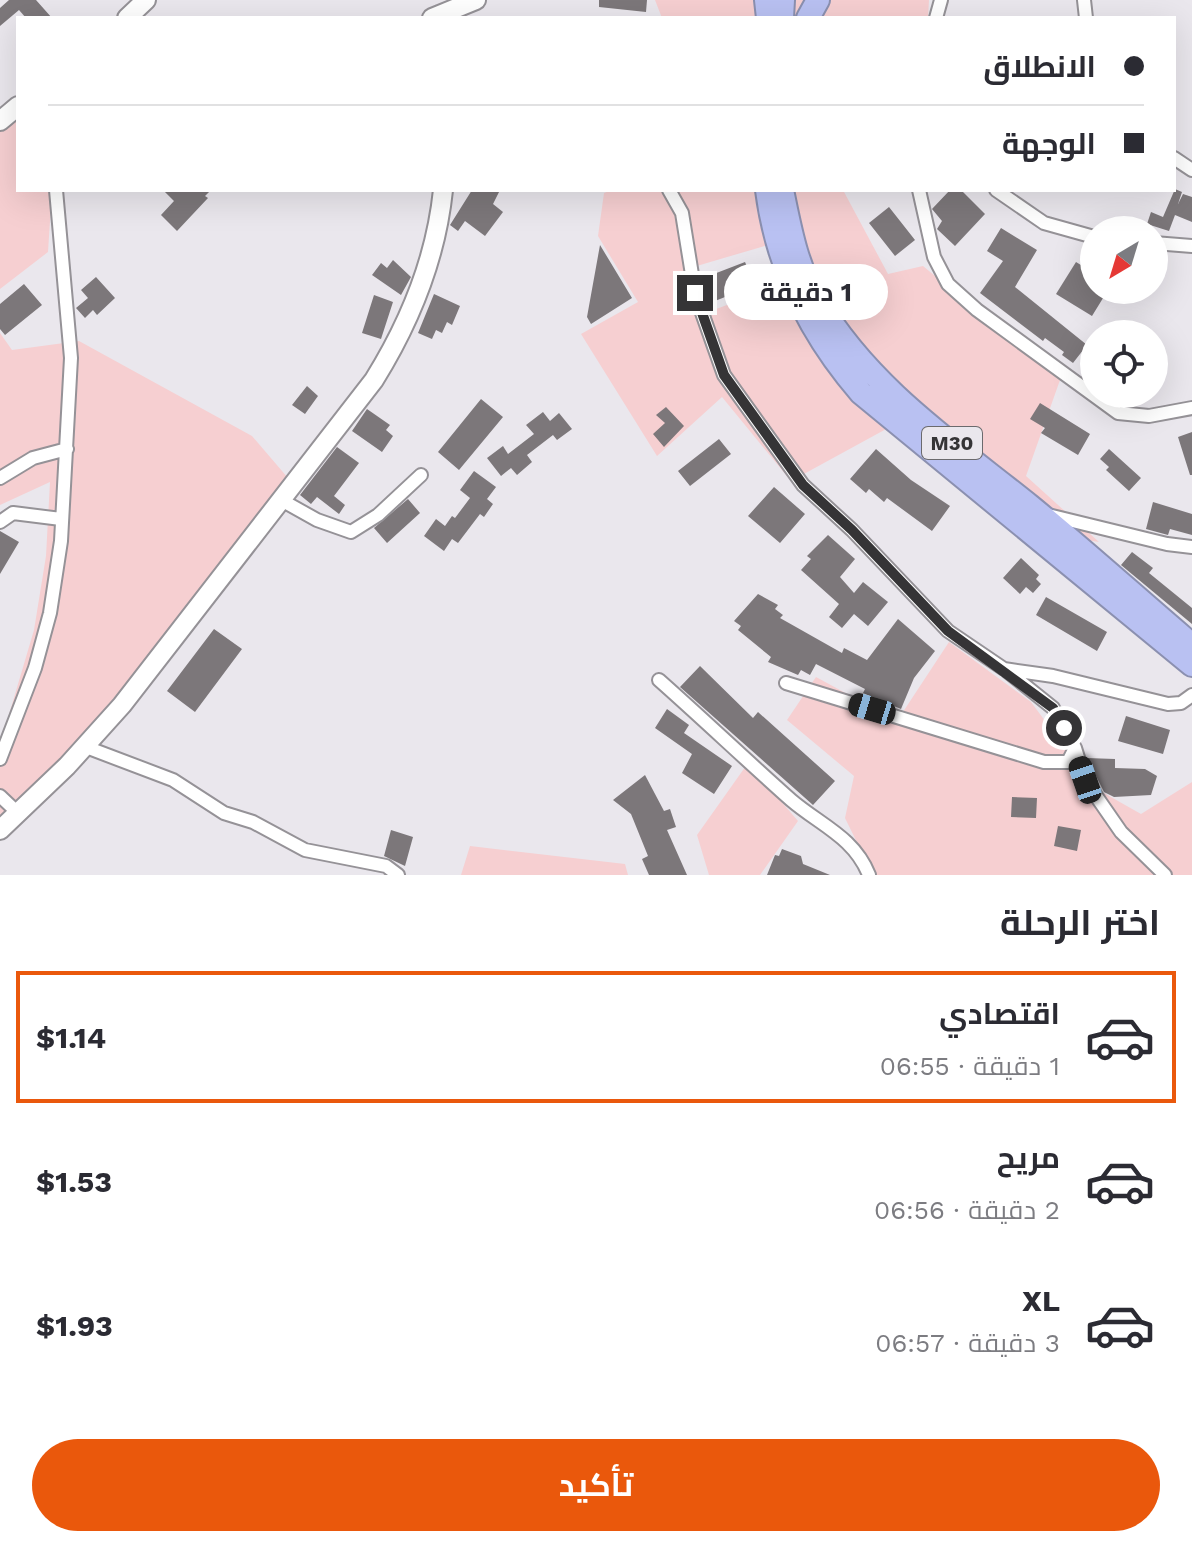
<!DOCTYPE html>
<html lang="ar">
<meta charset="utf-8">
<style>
:root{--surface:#fff;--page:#f7f7f7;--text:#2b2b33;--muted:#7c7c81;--line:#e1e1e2;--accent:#ea580c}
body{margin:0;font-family:"Work Sans",Cairo,sans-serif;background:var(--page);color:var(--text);direction:rtl;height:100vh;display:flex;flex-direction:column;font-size:30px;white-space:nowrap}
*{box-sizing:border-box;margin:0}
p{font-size:26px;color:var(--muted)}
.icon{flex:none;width:44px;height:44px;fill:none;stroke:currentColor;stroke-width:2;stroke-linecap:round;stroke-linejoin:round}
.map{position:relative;height:875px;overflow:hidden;direction:ltr}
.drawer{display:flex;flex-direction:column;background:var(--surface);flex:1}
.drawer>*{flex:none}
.hud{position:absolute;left:16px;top:16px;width:1160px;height:176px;border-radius:0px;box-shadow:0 8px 32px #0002;direction:rtl;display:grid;align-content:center;height:176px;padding:0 32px;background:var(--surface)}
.needle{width:52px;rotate:218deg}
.fabs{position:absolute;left:1080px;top:216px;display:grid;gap:16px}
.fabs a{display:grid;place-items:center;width:88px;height:88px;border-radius:50%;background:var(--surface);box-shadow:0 8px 32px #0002;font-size:40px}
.end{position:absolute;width:36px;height:36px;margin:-18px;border:10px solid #353436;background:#fff;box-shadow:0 0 0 4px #fff}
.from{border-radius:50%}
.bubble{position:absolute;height:56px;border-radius:28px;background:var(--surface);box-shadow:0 8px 32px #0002;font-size:26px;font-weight:700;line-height:56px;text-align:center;direction:rtl}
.car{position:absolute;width:24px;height:48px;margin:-24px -12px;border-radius:10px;box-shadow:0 0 6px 2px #0007;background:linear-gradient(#222 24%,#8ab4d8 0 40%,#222 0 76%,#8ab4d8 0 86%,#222 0)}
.hud b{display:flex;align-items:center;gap:28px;height:76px;font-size:30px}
.hud b+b{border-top:2px solid var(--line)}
.hud i{width:20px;height:20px;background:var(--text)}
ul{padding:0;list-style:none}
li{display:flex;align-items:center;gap:24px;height:132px;margin:0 16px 12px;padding:0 16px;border:4px solid transparent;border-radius:0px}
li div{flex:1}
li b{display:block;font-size:30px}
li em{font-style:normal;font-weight:700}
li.active{border-color:var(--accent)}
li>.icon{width:72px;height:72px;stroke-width:1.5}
h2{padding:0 32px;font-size:36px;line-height:96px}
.button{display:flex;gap:16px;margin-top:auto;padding:16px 32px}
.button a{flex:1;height:92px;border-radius:48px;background:var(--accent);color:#fff;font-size:32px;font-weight:700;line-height:92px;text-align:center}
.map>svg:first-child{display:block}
.green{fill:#f6cfd1;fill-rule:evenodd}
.building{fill:#7c777a}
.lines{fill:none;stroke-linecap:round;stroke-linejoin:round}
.street-casing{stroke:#959297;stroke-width:16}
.secondary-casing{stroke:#959297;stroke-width:22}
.highway-casing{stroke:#8b90b0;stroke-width:26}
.street{stroke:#fff;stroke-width:12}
.secondary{stroke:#fff;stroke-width:18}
.highway{stroke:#b9c1f2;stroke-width:22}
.route{stroke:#353436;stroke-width:10}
.labels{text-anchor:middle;stroke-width:8;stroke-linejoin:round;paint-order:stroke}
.shield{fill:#eae7ed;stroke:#6b6a6d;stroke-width:2}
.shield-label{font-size:20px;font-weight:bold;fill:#353436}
</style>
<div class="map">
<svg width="1192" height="875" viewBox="0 0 1192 875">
<rect width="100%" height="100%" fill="#eae7ed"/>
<!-- green -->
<path class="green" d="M655 0H929L928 18H662Z
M18 105V190H52L48 252 0 289V120Z
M612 190H843L888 274 923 266 1060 380 1026 476 1099 542 1041 533 888 428 791 481 722 397 657 456 581 334 638 302 598 236 604 193ZM778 242 790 282 705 313 690 268Z
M0 333 12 350 79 341 252 436 288 478 74 755 0 835V745L34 630 46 556 50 482 0 505Z
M949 642 1031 702 1095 788 1141 814 1192 782V875H873L845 818 854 776 787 720 816 677 897 721Z
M748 763 798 821 760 875H709L697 835Z
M470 846 625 864 628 875H461Z"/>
<!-- building -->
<path class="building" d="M9 0H36L52 18H26L19 10 0 26V8Z
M599 0H647L646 12 599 7Z
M1175 189 1182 192 1178 204 1183 194 1192 197V222L1175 215 1169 231 1147 224 1151 212 1163 217Z
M163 190H211L205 196 208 198 177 231 161 215 174 201Z
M472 190H500L493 204 503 212 485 236 465 221 458 231 450 225Z
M950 190H961L985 214 955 246 937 229 942 221 932 209Z
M889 207 915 240 895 256 869 223Z
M1001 228 1037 250 1015 287 1087 345 1073 363 1062 355 1064 352 1045 338 1043 341 980 293 1003 261 987 251Z
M600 245 632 298 591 324 587 317Z
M393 260 411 277 401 295 372 275 381 263 387 268Z
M745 262 755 285 715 301 706 277Z
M1076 262 1094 273V290H1108L1092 316 1056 294Z
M96 277 115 298 97 315 93 310 85 318 76 308 88 298 81 290Z
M24 284 42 305 5 335 0 329V304Z
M434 294 460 306 452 325 447 322 442 333 436 330 432 339 418 333Z
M374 295 393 302 381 339 362 333Z
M307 386 318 396 305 414 292 405Z
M481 399 503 417 459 470 438 452Z
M1040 403 1090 434 1078 455 1041 433 1045 428 1030 419Z
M666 407 684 426 664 447 653 434 665 423 656 415Z
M367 409 390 425 386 430 393 436 382 452 352 431Z
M543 412 550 421 559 413 572 429 557 440 553 435 527 455 532 462 517 475 511 468 501 476 487 458 503 446 508 454 534 434 526 425Z
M1192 432V475H1190L1178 437Z
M719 439 731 454 690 486 678 471Z
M337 447 359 463 334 496 345 505 339 514 317 497 311 504 300 495Z
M876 449 911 480 950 506 932 531 887 498 884 502 869 489 866 493 850 479Z
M1109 449 1141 478 1129 491 1106 470 1109 467 1100 459Z
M474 471 496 487 487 499 493 504 484 517 480 514 458 543 452 539 444 551 424 536 436 519 445 526 452 516 455 518 470 498 460 490Z
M774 487 805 514 780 543 748 516Z
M408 499 420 513 387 543 374 528Z
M1153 502 1192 514V535L1170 529 1168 535 1146 529Z
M0 531 19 542 0 574Z
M828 535 855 559 840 577 854 593 863 582 888 602 868 626 854 614 842 628 829 617 839 604 801 570 811 559 807 556Z
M1132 552 1153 568 1149 573 1192 608V624L1121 565Z
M1021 558 1039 575 1036 579 1041 584 1033 593 1026 587 1020 594 1003 578Z
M758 594 778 605 775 609 783 615 780 618 842 653 844 648 867 660 898 619 935 651 914 678 901 709 863 693 865 689 816 664 810 675 801 670 798 675 768 662 771 657 738 630 741 626 734 621Z
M1046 597 1107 632 1097 651 1036 615Z
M214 629 242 649 195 712 167 691Z
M700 666 753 718 758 712 835 781 813 805 680 687Z
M667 709 689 725 684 733 732 766 714 794 682 773 692 754 655 728Z
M1126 716 1170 730 1163 754 1118 741Z
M1087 758 1115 759V768L1145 769 1157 776 1151 795 1114 797 1104 792Z
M645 775 664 811 670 809 676 827 667 830 687 875H649L642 859 648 856 631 814 613 800Z
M1012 797 1037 798 1036 818 1011 817Z
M1058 826 1081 830 1077 851 1054 846Z
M391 830 413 837 405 866 384 856Z
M782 849 801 856 803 864 830 875H767L775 855 779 856Z"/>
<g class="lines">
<defs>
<path id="street" d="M1084 0 1086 18
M936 18 941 0
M1174 158 1192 170
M669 190 682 213 695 293 724 375 803 485 852 530 948 631 1004 669 1053 676 1168 704 1181 703 1192 695
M919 190 934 257 948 284 977 310 1118 413 1149 416 1192 408
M996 190 1044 223 1094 237
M1154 243 1192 246
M0 478 33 458 67 449
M283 501 317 520 351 532 378 515 421 475
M1048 515 1167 544 1192 547
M0 522 13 513 61 519
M1007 671 1053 708 1075 748 1085 780 1121 832 1165 875
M659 680C703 719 746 760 791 800 820 825 854 837 869 875
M786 683 1044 762H1068L1075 748
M86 747 173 780 224 813 253 822 305 850 386 866 398 875
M0 759 35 668 50 613 61 541 71 358 56 190
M0 796 19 814"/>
<path id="secondary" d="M127 18 146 0
M432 18 476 0
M0 121 18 106
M0 830 67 766 122 705 374 380C410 322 436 258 443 190"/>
<path id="highway" d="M766 0 768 18
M782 18 783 0
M808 18 818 0
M767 190C777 268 810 334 861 393L1192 665
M782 190C790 228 796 265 817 300 868 387 953 444 1030 506 1085 551 1138 599 1192 645"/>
</defs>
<!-- street casing -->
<use href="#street" class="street-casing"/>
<!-- secondary casing -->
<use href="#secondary" class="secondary-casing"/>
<!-- highway casing -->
<use href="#highway" class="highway-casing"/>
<!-- street -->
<use href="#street" class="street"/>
<!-- secondary -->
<use href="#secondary" class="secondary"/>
<!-- highway -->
<use href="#highway" class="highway"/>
</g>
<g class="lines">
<!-- route -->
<path class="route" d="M695 293 724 375 803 485 852 530 948 631 1053 708 1064 728"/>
</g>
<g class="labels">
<!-- shield labels -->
<rect class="shield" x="922" y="427" width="60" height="32" rx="6"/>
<g class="shield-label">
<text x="952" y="450">M30</text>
</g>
</g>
</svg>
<div class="fabs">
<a><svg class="needle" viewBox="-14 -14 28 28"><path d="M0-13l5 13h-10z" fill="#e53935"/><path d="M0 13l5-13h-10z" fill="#7c7c81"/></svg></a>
<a><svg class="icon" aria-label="locate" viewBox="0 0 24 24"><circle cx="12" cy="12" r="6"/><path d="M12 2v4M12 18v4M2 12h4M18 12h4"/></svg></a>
</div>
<i class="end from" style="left:1064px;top:728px"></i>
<i class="end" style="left:695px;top:293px"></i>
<div class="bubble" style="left:724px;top:264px;width:164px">1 دقيقة</div>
<i class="car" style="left:872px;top:709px;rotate:287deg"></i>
<i class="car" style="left:1085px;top:780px;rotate:341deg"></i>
<div class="hud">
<b><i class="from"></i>الانطلاق</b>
<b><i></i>الوجهة</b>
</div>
</div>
<section class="drawer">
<h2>اختر الرحلة</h2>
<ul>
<li class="active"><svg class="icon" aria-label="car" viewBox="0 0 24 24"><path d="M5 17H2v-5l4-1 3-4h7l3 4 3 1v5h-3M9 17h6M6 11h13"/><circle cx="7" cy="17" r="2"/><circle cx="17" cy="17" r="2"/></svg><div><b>اقتصادي</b><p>1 دقيقة · 06:55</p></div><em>$1.14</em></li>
<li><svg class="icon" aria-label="car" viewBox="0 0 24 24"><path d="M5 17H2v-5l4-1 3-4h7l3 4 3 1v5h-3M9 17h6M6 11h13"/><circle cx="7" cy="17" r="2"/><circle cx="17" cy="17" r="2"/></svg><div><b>مريح</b><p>2 دقيقة · 06:56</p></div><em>$1.53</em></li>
<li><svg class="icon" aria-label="car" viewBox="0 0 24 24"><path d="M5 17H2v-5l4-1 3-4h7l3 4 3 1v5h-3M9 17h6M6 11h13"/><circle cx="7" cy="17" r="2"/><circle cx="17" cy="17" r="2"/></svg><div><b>XL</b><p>3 دقيقة · 06:57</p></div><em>$1.93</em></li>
</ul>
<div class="button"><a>تأكيد</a></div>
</section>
